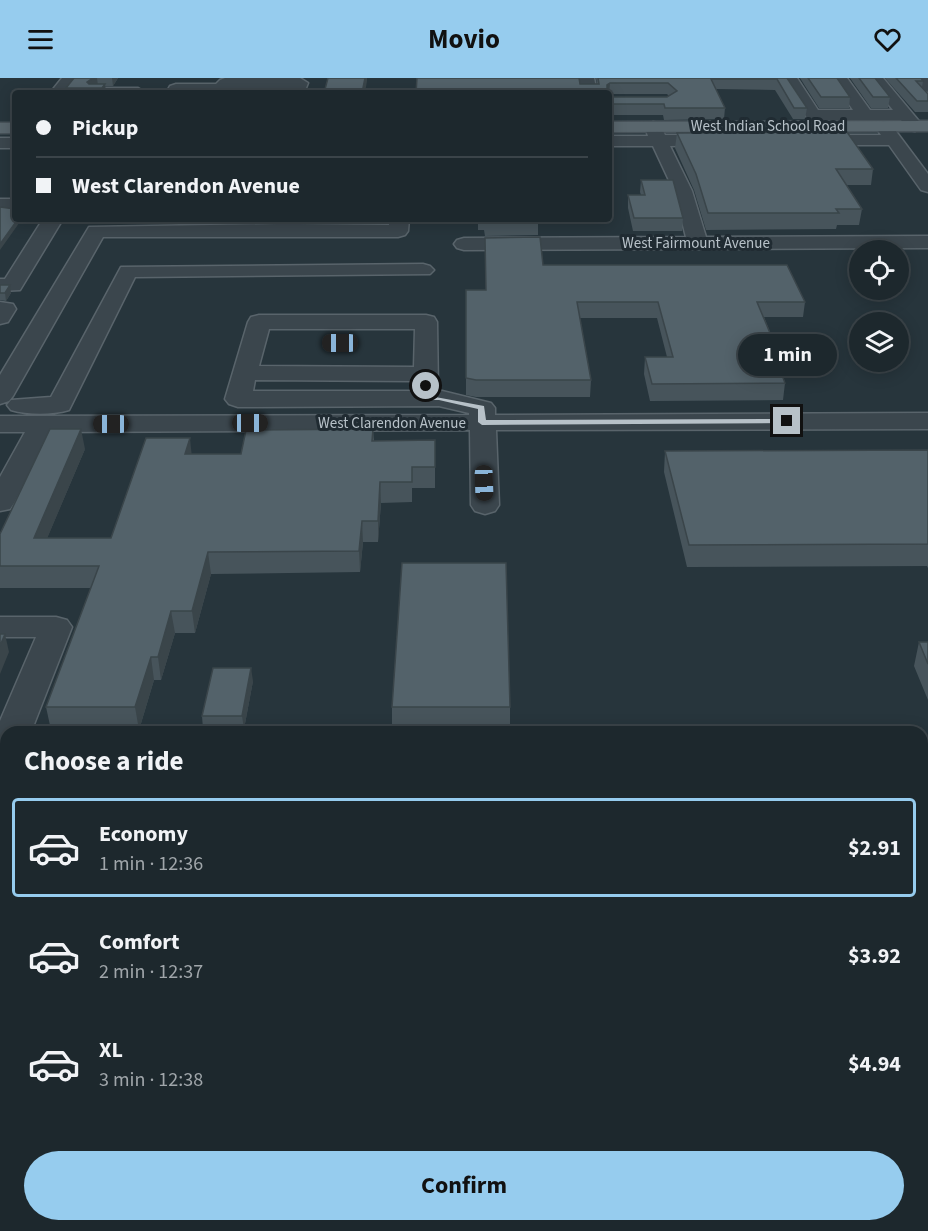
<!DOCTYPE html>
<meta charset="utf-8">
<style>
:root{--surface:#1d282d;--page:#253035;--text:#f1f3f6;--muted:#a0a6aa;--line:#3b4449;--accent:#96ccee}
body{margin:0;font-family:"Source Sans 3",sans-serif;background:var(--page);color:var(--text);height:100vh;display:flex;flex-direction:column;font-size:22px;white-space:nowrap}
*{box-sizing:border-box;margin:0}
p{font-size:20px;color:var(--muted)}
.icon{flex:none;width:33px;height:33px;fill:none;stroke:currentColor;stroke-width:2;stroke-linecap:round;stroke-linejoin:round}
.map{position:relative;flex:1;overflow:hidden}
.details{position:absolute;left:0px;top:648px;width:928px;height:506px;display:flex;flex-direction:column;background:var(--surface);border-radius:18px 18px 0 0;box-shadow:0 3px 15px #0003,0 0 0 2px var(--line)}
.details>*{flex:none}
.hud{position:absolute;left:12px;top:12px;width:600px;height:132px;border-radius:6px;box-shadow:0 3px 15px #0003,0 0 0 2px var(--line);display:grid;align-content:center;height:132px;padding:0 24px;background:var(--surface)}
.tools{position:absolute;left:849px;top:162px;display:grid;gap:12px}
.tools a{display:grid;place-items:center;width:60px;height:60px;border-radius:50%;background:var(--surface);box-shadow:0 3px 15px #0003,0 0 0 2px var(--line);font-size:30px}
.end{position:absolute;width:27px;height:27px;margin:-14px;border:8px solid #b7c1c8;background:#111;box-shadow:0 0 0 3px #111}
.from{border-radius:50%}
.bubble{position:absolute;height:42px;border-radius:21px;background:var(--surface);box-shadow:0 3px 15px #0003,0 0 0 2px var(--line);font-size:20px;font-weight:700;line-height:42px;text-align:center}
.car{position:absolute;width:18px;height:36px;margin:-18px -9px;border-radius:8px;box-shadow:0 0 4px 2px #0007;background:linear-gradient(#222 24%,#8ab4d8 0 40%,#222 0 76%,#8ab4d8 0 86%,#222 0)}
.hud b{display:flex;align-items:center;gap:21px;height:57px;font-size:22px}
.hud b+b{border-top:2px solid var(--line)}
.hud i{width:15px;height:15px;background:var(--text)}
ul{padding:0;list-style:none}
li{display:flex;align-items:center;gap:18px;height:99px;margin:0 12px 9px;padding:0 12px;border:3px solid transparent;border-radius:6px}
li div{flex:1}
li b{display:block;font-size:22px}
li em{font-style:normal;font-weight:700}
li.active{border-color:var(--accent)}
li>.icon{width:54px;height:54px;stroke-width:1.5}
h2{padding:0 24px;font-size:27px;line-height:72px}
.primary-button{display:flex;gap:12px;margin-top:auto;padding:12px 24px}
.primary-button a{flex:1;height:69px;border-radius:36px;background:var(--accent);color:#111;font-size:24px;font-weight:700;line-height:69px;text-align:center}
header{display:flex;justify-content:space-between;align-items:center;height:78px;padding:0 24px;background:var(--accent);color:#111;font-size:27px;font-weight:700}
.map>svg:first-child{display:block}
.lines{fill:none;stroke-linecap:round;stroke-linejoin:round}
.minor-casing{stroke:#59646b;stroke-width:3}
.major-casing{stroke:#475259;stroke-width:3}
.minor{fill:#3b464d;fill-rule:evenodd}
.major{fill:#59666d;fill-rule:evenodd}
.wall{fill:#47545b}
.shaded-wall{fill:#3a454a}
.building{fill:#53626a;stroke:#3a454a;stroke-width:1.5}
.route{fill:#b7c1c8}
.labels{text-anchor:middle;stroke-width:6;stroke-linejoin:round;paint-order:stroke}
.far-street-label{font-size:15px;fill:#b7c1c8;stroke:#202b32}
</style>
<header><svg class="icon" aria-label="menu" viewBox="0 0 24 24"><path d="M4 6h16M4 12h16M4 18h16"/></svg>Movio<svg class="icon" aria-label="heart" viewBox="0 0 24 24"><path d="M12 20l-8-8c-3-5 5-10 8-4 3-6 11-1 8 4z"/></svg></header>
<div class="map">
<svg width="928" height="1153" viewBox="0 0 928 1153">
<rect width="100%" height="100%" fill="#27353c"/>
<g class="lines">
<defs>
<path id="minor" d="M62 0H78L66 15H50Z
M225 0H300L308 5 304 15H288L290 10H230L224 15H166L170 8 176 6H216L220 2Z
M578 0H594L597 15H581Z
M781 0H797L818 32H853L831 0H847L870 32H893L867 0H883L923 48 915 53 909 52 901 42H825L829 48 827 52H815Z
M911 0H928V14L923 12Z
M99 10H138L146 15H91Z
M883 43 889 44 928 96V114L921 112 889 67H808L802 66 799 62 802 58 808 57H881L875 48Z
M653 44 659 45 665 57H721L727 58 730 62 727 66 721 67 670 68 692 113 706 159 928 158V170L464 172 457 170 454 166 457 162 464 160 686 159 674 113 653 68H609V58H648L645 49Z
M0 60H15V70H0Z
M0 121H15V133H0Z
M43 141H63L20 212 0 213V201H5Z
M279 141H299L297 146 389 147V141H409L408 153 405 157 398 159H103L13 318 9 323 0 326V297L89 149 278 146Z
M423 186 430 188 434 192 430 196 135 199 69 332C52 337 28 337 11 332L7 327 11 322 51 319 121 189Z
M0 224 13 226 16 231 8 244 0 246Z
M259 237H426L434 239 437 244 438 312 491 325 495 330V337L928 335V351L496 352 499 427 495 433 485 436 475 433 471 427 470 352 51 354 14 425 10 431 0 433V399L25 354H0V338L469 337V335L439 328 238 329 229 326 225 321 248 244 251 239ZM269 251H415L414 289 259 288ZM255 302 414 303V313H253Z
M0 539H56L67 542 72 549 31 654H6V698L0 700V643L36 559H0Z
M922 690H928V714H922Z
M922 773H928V801H922Z
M922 965 928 966V1002H922Z
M316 1148H366L364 1153H314Z"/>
<path id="major" d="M928 43V53L609 54V44Z
M0 45H15V55H0Z"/>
</defs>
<!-- minor casing -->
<use href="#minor" class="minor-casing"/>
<!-- major casing -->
<use href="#major" class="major-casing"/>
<!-- minor -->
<use href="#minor" class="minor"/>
<!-- major -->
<use href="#major" class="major"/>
</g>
<!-- wall -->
<path class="wall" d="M74 0H118L113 8H105L106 15H67L66 10Z
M596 0H787L807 30 805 41H793L775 12 716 11 725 30 724 41 664 42 663 37H609V19H667L669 18 667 16H609L580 6H597Z
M800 0H837L850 19 849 30H819Z
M850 0H875L890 19 888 30H871Z
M885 0H921L923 3 922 9 928 16V34H915Z
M677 55 873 91 871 107H846L862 131 859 147H837L836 151 706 152 694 112 675 70Z
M641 102 683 140 682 153H633L628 130V117H641L640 114Z
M478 141H538V157L485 158 484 152H478Z
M543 187 805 224 803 239H764L783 286 782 295 785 305 783 322 650 323 644 296 645 279H667L657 240H580L591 302 590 319H476L466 317V212H485Z
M0 207 11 215 6 223 0 222Z
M373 351 374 363 435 362V410H412V424L381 425 378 464H363L360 494 211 496 195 555H175L161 602H154L139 652H51L46 629 91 510H0V456L85 371 47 460H111L192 376H241Z
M928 372V490L927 488 687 489 664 394 665 373Z
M919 564H928V622L914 588Z
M253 603 244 651H203L202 638Z
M392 629H510V653H392Z
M6 1084V1111L2 1098Z"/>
<!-- shaded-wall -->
<path class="shaded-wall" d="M93 0H97L98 8 88 10 87 4Z
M112 0H118L113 8Z
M365 0H367V3L365 15H362Z
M610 5 609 16 607 15V7Z
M105 6 106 15H103L102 10Z
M18 141H22L0 172V166Z
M10 207 11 215 6 223 5 215Z
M81 351 85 371 38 482 34 460Z
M190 360 192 380 185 376Z
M380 404 381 425 378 464V443Z
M362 443 363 464 360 494 359 473Z
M208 474 211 496 195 555 192 533Z
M171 533 175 555 161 602 158 579Z
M5 556 9 574 0 596V568Z
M151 579 154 602 139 652 135 629Z
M251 590 253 603 244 651 242 638Z"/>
<!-- building -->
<path class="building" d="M74 0H93L87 4 89 6H105L102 10H66Z
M328 0H365L362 15H324Z
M417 0H579L580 6H599L598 0H787L807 30H794L777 1H711L725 30H665L664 26H609V19H667L677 13 668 5H610L607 7V15H416Z
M808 0H837L850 19H821Z
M859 0H875L890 19H873Z
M896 0H921L923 3H916L928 16V23H917Z
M847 54 873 91H836L862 131H836L839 135H708L696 96 677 55Z
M641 102H673L683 140H634L628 117H645Z
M0 129 15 131V141H18L0 166Z
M485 141H538V144H485Z
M540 159 543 187H787L805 224H757L783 286H778L785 305 652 306 645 279H673L658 224H577L591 302H476L466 300V212H486L485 160Z
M0 207H10L5 215H0Z
M50 351H81L34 460H111L146 360H190L185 376H241L246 352 373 351 372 363 435 362V389H412V404H380L378 443H362L359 473 208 474 192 533H171L158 579H151L135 629H46L99 488H0V456Z
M928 372V466L689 467 665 373Z
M402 485H506L510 629H392Z
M0 556H5L0 568Z
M919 564H928V586Z
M213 590H251L242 638H202Z
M6 1084V1098H2Z
M479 1148H701L702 1153H479Z"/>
<!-- route -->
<path class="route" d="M423 306 430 308V318L484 328 486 342 787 341 791 343 787 345 482 347 478 344V331L439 322H423Z"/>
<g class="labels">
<!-- far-street labels -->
<g class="far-street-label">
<text x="768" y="53">West Indian School Road</text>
<text x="696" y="170">West Fairmount Avenue</text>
<text x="392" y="350">West Clarendon Avenue</text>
</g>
</g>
</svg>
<div class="tools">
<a><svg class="icon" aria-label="locate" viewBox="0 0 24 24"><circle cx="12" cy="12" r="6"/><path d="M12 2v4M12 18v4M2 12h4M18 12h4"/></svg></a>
<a><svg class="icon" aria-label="layers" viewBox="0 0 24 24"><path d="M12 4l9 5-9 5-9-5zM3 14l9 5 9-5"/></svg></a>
</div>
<i class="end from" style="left:426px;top:308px"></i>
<i class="end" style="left:787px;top:343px"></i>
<div class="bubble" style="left:738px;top:256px;width:99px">1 min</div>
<i class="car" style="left:340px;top:265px;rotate:270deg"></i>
<i class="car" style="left:250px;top:345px;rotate:90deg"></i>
<i class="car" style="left:111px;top:346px;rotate:270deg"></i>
<i class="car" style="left:484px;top:405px;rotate:178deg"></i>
<div class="hud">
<b><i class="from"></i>Pickup</b>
<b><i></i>West Clarendon Avenue</b>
</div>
<section class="details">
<h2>Choose a ride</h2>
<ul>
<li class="active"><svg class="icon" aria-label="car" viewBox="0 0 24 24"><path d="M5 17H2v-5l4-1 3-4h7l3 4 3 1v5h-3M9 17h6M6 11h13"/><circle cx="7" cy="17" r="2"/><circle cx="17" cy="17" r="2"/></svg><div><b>Economy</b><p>1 min · 12:36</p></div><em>$2.91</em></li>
<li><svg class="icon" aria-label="car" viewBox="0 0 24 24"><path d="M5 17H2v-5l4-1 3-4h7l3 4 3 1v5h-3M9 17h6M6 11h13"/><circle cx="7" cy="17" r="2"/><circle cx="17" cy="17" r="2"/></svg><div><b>Comfort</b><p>2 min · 12:37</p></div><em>$3.92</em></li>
<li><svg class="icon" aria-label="car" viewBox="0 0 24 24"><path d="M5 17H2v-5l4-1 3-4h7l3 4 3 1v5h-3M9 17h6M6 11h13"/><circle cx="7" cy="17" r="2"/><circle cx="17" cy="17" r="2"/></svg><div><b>XL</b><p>3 min · 12:38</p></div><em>$4.94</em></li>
</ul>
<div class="primary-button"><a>Confirm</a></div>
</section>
</div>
